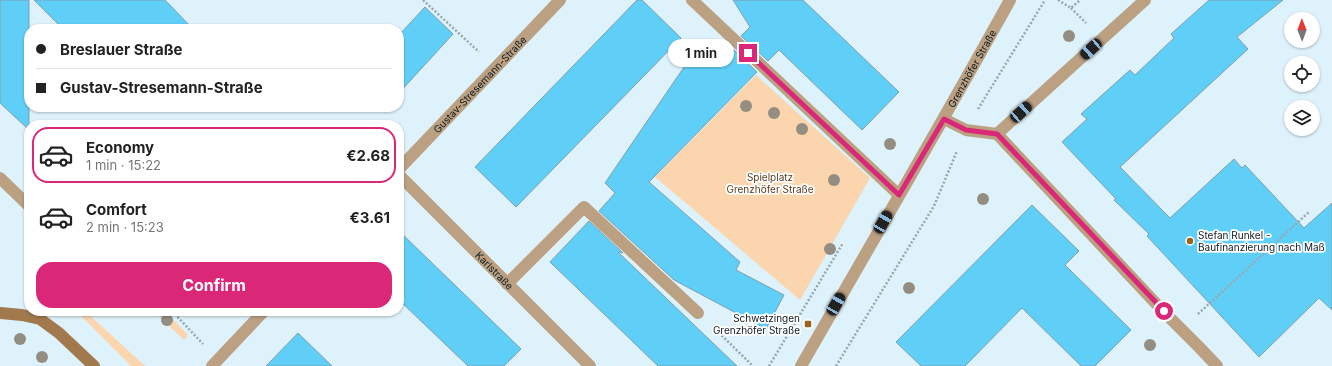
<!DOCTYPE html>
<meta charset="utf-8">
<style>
:root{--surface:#fff;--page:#f6f6f6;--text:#222;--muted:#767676;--line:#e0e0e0;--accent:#db2777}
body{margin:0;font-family:Inter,sans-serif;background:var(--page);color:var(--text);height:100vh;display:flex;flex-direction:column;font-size:15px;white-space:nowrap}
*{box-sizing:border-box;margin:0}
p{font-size:13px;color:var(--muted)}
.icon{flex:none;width:22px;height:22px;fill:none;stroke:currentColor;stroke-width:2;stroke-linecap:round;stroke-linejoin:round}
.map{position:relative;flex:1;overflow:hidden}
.sheet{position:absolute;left:24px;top:120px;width:380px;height:196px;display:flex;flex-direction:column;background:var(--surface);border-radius:16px;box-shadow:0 1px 3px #0004}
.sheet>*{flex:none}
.hud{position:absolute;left:24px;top:24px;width:380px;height:88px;border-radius:16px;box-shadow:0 1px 3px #0004;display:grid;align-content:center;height:88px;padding:0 12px;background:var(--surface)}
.needle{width:26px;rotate:359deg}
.buttons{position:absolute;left:1284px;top:12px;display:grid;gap:8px}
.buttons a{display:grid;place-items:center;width:36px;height:36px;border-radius:50%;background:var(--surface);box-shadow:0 1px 3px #0004;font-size:20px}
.end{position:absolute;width:18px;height:18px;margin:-9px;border:5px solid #db2777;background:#fff;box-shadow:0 0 0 2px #fff}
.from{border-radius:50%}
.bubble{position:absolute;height:28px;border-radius:14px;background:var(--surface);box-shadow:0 1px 3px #0004;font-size:13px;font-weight:700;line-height:28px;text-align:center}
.car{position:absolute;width:12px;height:24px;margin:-12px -6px;border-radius:5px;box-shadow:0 0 3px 1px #0007;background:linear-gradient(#222 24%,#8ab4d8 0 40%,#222 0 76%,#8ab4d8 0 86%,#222 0)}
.hud b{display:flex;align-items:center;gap:14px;height:38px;font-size:15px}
.hud b+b{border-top:1px solid var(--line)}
.hud i{width:10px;height:10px;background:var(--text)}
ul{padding:7px 0 0;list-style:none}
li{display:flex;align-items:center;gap:12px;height:56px;margin:0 8px 6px;padding:0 4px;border:2px solid transparent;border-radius:16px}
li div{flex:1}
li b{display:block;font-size:15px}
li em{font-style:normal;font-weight:700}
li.on{border-color:var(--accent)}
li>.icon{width:36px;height:36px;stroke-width:1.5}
.cta{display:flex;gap:8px;margin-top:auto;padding:8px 12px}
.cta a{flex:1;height:46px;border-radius:16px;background:var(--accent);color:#fff;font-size:16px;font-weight:700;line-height:46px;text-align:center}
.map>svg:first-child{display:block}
.green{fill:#fad5ad}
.building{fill:#60cff8;stroke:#7e9fad}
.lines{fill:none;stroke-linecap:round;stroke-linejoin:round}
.path{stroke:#96a7af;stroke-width:2.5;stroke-dasharray:2 2;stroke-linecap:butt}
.service{stroke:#bba082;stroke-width:12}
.minor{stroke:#bba082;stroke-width:12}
.tertiary{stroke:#bba082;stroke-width:12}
.secondary{stroke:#a1794c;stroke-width:12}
.tree{fill:#948e82}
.route{stroke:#db2777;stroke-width:5}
.poi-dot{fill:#99631b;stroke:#fff;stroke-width:1.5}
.labels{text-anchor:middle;stroke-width:3.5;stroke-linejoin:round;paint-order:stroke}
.street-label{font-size:10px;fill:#0d1a1f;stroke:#fff}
.park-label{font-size:10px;fill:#583d1f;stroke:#fff}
.poi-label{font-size:10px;fill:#0d1a1f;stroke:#fff;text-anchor:start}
</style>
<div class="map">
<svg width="1332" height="366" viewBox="0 0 1332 366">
<rect width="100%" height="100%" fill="#def2fb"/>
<!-- green -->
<path class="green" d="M756 75 870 178 800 300 655 177Z
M78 311H85L145 366H131L82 317Z
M153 311H165L188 335 184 340Z"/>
<!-- building -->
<path class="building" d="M0 0H29V130L0 103Z
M34 0H165L193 29H63Z
M637 0H642L681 38 516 207 475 167Z
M733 0H803L899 92 862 130 779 50 768 61 741 36 750 27Z
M1209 0H1283L1237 37 1248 49 1120 167 1170 218 1234 159 1242 168 1245 165 1304 228 1332 203V310L1319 298 1259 357 1147 236 1149 234 1114 200 1116 199 1062 142 1087 119 1081 114 1130 70 1135 75 1174 38 1171 34Z
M425 7 453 34 399 93V35Z
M731 47 757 72 649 182 740 262 736 270 784 295 766 329 674 280 599 211 615 193 605 183 695 51 711 67Z
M1032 205 1079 251 1065 265 1131 330 1095 366H1081L1022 308 965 366H921L896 342Z
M589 221 623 253 619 252V253L737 366H658L550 262Z
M399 231 521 349 504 366H468L399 300Z
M298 333 332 366H266Z"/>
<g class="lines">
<!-- path -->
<path class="path" d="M423 0 479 52
M1058 0 1071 8 1080 0
M1071 8 1086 23
M978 109 1045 0
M172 311 203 344
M1198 314 1309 212
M713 327 753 366
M769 366 843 243
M836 366 934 206 957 151"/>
<!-- service -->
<path class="service" d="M507 284 584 207 698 313"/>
<!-- minor -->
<g class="minor">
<path d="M692 0 899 195"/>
<path d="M944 119 966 130 997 134 1163 311 1199 347 1217 366"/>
<path d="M997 134 1145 0"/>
<path id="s1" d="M399 169 560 0"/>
<path id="s2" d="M399 175 590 366"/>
<path d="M0 178 29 206"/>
<path d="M212 366 264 311"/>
</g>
<!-- tertiary -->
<path class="tertiary" id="s3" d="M801 366C871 244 942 123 1010 0"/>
<!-- secondary -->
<path class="secondary" d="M0 313 22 315 40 319 59 333 94 366"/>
</g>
<!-- trees -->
<g class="tree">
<circle cx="1069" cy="36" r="6"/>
<circle cx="746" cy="106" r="6"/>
<circle cx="774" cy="113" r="6"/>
<circle cx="802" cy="129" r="6"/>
<circle cx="890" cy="144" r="6"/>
<circle cx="834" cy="180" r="6"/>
<circle cx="983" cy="199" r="6"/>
<circle cx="830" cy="249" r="6"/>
<circle cx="909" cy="288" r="6"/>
<circle cx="167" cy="320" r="6"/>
<circle cx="20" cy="339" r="6"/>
<circle cx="1150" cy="345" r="6"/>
<circle cx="42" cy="357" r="6"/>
</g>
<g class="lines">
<!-- route -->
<path class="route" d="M748 53 899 195 944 119 966 130 997 134 1164 311"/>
</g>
<!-- markers -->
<g class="poi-dot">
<circle cx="1190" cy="241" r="4"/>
<rect x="804" y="320" width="8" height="8" rx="2"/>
</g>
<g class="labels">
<!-- street labels -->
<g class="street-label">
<text dy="4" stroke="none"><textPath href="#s3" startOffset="343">Grenzhöfer Straße</textPath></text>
<text dy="4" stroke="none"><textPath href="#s1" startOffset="117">Gustav-Stresemann-Straße</textPath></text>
<text dy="4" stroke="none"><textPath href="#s2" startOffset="135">Karlstraße</textPath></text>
</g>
<!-- park labels -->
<g class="park-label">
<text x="770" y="181">Spielplatz<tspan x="770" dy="12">Grenzhöfer Straße</tspan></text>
</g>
<!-- poi labels -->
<g class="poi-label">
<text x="1198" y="239">Stefan Runkel -<tspan x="1198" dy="12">Baufinanzierung nach Maß</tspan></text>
<text x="800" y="322" text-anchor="end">Schwetzingen<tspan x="800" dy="12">Grenzhöfer Straße</tspan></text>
</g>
</g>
</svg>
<div class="buttons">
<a><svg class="needle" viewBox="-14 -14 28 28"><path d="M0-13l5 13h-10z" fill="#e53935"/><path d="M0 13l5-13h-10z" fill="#767676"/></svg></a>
<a><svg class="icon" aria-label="locate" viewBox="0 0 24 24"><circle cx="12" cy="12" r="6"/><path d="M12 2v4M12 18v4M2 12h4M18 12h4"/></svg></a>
<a><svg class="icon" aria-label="layers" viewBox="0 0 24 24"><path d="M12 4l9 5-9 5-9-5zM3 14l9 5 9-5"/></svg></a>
</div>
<i class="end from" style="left:1164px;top:311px"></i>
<i class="end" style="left:748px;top:53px"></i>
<div class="bubble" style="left:668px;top:39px;width:66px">1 min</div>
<i class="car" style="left:1091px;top:49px;rotate:228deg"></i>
<i class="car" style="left:1021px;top:112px;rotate:48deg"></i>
<i class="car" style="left:883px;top:222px;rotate:30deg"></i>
<i class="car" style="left:836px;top:304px;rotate:30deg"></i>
<div class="hud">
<b><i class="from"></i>Breslauer Straße</b>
<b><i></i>Gustav-Stresemann-Straße</b>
</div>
<section class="sheet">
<ul>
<li class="on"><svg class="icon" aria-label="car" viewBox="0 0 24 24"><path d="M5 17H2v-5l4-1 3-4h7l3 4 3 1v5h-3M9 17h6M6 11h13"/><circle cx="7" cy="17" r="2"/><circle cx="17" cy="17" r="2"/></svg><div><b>Economy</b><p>1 min · 15:22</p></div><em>€2.68</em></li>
<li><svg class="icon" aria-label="car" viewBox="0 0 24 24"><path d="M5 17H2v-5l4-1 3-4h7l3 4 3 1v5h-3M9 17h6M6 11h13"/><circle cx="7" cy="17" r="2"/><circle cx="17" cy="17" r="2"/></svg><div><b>Comfort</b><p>2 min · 15:23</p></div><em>€3.61</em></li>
</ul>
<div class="cta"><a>Confirm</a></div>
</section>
</div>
